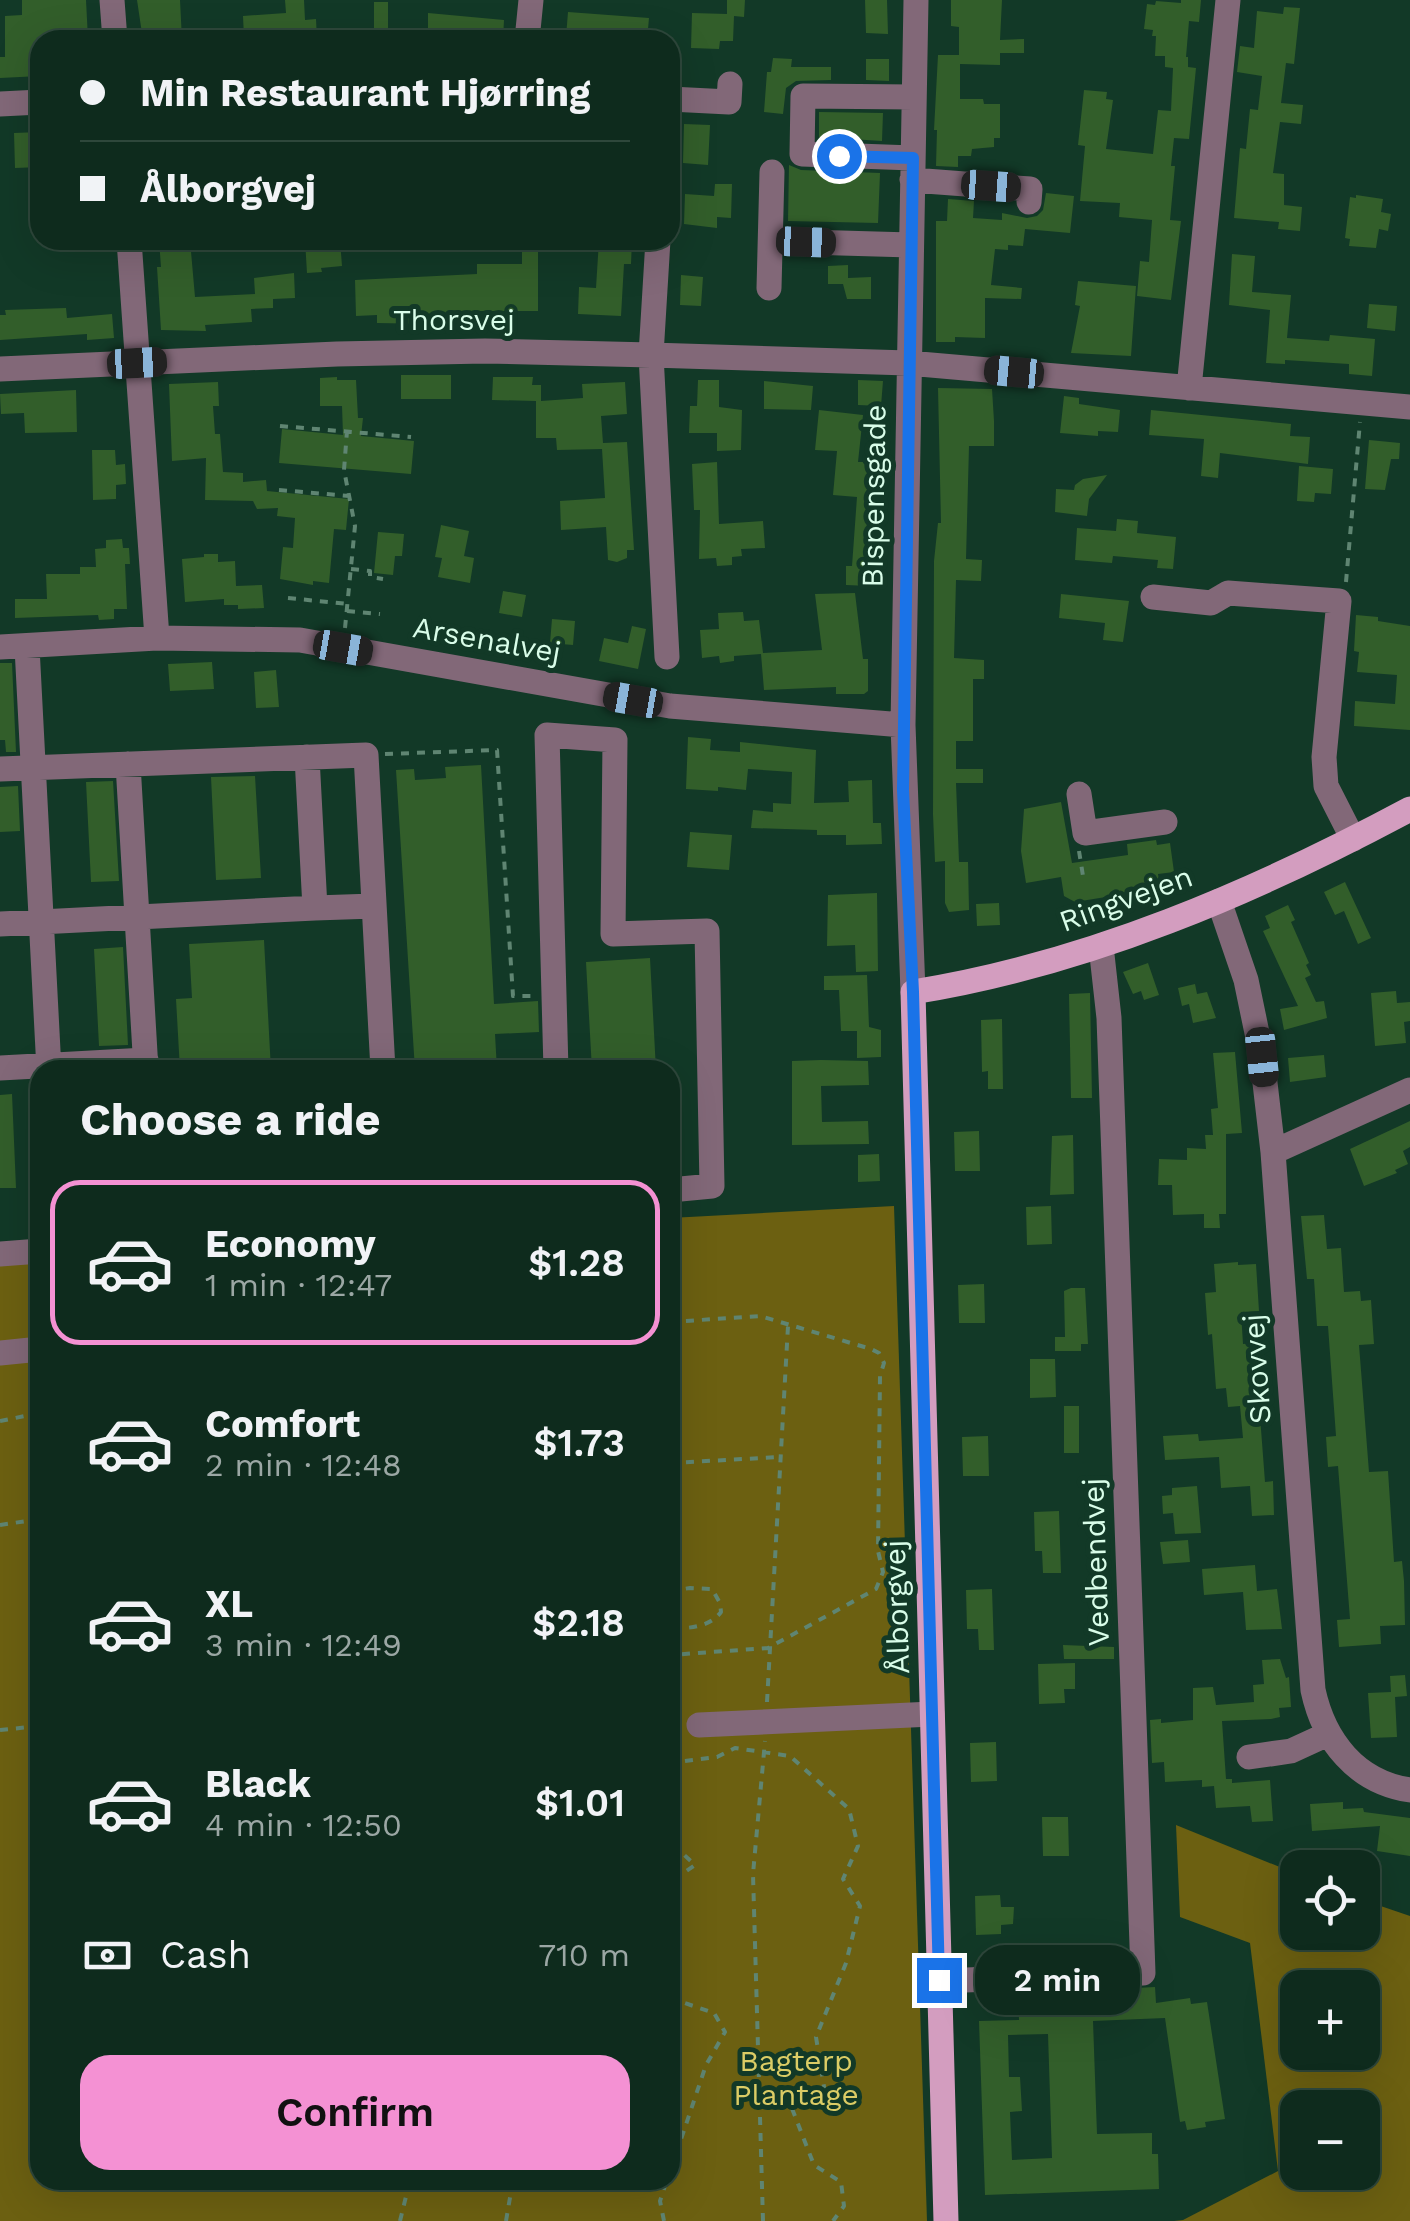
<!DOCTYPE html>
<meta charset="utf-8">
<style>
:root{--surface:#0e2b1d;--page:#1c372a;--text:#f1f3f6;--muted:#9ba7a4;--line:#2e473b;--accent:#f491d3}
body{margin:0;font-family:"Work Sans",sans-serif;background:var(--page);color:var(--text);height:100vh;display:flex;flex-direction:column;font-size:38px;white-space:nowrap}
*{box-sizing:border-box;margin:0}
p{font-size:32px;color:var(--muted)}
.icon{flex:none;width:55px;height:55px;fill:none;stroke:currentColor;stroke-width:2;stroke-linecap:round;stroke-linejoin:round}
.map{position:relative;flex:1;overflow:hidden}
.sheet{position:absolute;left:30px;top:1060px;width:650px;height:1130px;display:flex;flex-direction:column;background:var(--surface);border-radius:30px;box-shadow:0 10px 40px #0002,0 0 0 2px var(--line)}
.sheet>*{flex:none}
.top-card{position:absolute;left:30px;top:30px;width:650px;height:220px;border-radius:30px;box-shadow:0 10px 40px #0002,0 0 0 2px var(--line);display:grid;align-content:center;height:220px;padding:0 50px;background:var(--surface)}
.buttons{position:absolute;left:1280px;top:1850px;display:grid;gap:20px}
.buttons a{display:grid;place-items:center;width:100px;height:100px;border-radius:20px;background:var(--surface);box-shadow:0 10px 40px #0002,0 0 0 2px var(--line);font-size:50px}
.end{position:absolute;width:45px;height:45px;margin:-22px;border:12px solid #1a73e8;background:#fff;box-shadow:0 0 0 5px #fff}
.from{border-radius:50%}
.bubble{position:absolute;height:70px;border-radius:30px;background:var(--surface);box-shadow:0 10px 40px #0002,0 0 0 2px var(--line);font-size:32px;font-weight:600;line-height:70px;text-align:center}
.car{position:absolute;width:30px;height:60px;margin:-30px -15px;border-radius:12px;box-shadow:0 0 8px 2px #0007;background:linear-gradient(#222 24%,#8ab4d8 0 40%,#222 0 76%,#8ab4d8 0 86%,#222 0)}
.top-card b{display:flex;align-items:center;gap:35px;height:95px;font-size:38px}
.top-card b+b{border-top:2px solid var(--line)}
.top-card i{width:25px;height:25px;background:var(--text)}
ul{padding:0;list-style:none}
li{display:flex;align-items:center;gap:30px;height:165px;margin:0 20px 15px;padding:0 30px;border:5px solid transparent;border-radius:30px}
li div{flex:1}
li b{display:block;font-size:38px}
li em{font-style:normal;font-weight:600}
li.on{border-color:var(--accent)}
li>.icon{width:90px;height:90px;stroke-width:1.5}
h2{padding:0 50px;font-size:45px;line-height:120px}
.pay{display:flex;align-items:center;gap:25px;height:110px;padding:0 50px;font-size:38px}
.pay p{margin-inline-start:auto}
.cta{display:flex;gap:20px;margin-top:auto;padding:20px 50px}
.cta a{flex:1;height:115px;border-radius:30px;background:var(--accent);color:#111;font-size:40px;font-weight:600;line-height:115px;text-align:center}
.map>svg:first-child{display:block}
.forest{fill:#6c6011;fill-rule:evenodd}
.building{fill:#325e2a;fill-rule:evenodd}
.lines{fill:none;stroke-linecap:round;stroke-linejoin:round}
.path{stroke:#5f8572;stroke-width:4;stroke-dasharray:8 8;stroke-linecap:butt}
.minor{stroke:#826878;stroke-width:25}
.major{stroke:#d39dbf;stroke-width:25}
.route{stroke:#1a73e8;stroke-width:12}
.labels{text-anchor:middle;stroke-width:10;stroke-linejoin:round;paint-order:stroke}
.street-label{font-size:30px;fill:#d9fde9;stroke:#123927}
.park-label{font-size:30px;fill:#dbcc65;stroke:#123927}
</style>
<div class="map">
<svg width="1410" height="2221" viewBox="0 0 1410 2221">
<rect width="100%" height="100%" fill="#123927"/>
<!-- forest -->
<path class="forest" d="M894 1206 927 2221H0V1264L40 1262V2180H670V1218Z
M1176 1825 1297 1874 1298 1932H1362L1363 1900 1410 1916V2221H1174L1183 2220 1278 2171 1250 1943 1180 1917ZM1298 1988H1362V2052H1298ZM1298 2108H1362V2172H1298Z"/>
<!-- building -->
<path class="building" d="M22 0H86L88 39 68 40 67 34 40 38V76L0 78V57H5V16L22 15Z
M137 0H180L182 40H143Z
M285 0H304L305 20 316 19 317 40 244 38 243 16 286 13Z
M727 0H745L744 17 734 16 733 41H720L719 49 691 48 692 13 727 14Z
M865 0H887L888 34 866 33Z
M951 0H1002L1000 40 1024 39V53H1000V65L960 64V99H983L984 104H1000V138H994V147L972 149 971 156H958V167L936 166 937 130H934L938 55H959V27L951 26Z
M1181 0H1201L1199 22 1189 21 1186 57H1188V67L1196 68 1189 139 1174 138 1171 166H1175L1170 220 1181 221 1171 300 1137 296 1140 261 1149 262 1152 220 1119 217 1120 203 1080 201 1085 146 1078 145 1084 90 1107 92 1106 99 1113 100 1106 149 1153 154 1158 110 1171 111 1173 68 1165 67V56H1155L1156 36H1152L1153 30 1144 29 1147 4 1155 5 1156 1 1181 3Z
M374 2H388V40H374Z
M1284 7 1300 8 1294 64 1286 63 1281 103 1303 105 1301 124 1280 122 1273 173 1284 174V205L1302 207 1300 231 1278 229 1279 222 1234 218 1240 148 1246 149 1250 109 1258 110 1262 76 1237 72 1240 46 1254 48 1257 11 1283 14Z
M568 12 649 18 647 40 566 37Z
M428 13 504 20 503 40 441 39V35H428Z
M773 58 792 59 791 67H831V80L796 81 786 88 783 114 764 112 767 72H771Z
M866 59H889V81L866 80Z
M819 112 883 113 882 141 819 137Z
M684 124 710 125 708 165 683 163Z
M40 132V167L15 168 14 133Z
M789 165 801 170 880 173 878 223 788 221Z
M715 184H732L731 218 717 217V228L684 224 685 194 714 196Z
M1046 193 1074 196 1070 233 1025 229 1023 246 1008 245V250L995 249 991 285 1022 288 1021 299 985 298V338L955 337V342H936V221H947L948 199 974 201 973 218 1002 220V213L1027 218 1037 216 1043 210Z
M1356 195 1383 199 1381 212 1391 214 1388 231 1379 229 1376 248 1349 246 1350 239 1345 238 1350 197 1356 198Z
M159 240H190L195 297 255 294 254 278 294 273 295 298 273 299V308L251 309 252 322 205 325 206 331 161 330 157 267H161Z
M305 240H340L342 266 321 268 322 272 307 273Z
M599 240H632L631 264H624L621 316 578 314 579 287 596 288Z
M522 245H538V311H473V316H432V324L377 323V315L356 316 355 280 477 274V264H522Z
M1232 254 1255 256 1252 292 1291 295 1287 338 1329 341 1330 335 1375 339 1372 376 1349 374V364L1285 360V364L1266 363 1270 310 1229 305Z
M848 265V278L871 277V299H847L843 284H828V266Z
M681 275 703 277 701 306 680 305Z
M1078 281 1136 286 1131 356 1071 353 1080 306 1075 305Z
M1369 304 1397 306 1395 331 1367 328Z
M66 308 67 318 112 314 114 338 87 340V334L0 340V315H6L5 310Z
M401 375H451V399H401Z
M337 377V380H356L358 418H363L361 436 414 441 411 474 279 463 282 429 343 435 342 406H320V378Z
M493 377H533L532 385H541V401L583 398 582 384 625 382 627 414 601 416 603 443 627 442 634 550H627V558L617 562 608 560 606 527 561 530 560 501 605 498 602 449 557 450 556 438H536V401L492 400Z
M698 380H719V407L742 410 741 450 717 451V433H689L690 406H697Z
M858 380 883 381 881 406 858 405Z
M764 381 813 386 811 410 764 409Z
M218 382 219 406H213L215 434H220L223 472 243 473V482L266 480 267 491 349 499 346 530 334 529 329 583 313 581V585L280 579 283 547 293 548 295 518 277 516 278 508 257 509 253 501 205 500 206 458 172 461 169 384Z
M938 388 992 389 994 421V446H969L966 559 982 560 981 581 956 580 954 658 984 660V679H973V741H956V769H983V783H956L959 862H968L969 910 949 912 945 903V861L935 862 933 814 934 561 938 523H941Z
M76 390 77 432 25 433 24 413 1 414 0 394Z
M1064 396 1079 398V404L1120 410 1118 432 1098 431V436L1060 433Z
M819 410 863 415 858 462H879L876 578H869V586L846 585V566H852L857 497 833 495 837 451 815 450Z
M1151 410 1291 424 1290 436 1310 437 1308 464 1220 453 1218 478 1201 476 1204 439 1149 435Z
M1369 440 1400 443 1399 459H1391L1385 490 1365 489Z
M92 450H115L116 465 125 464 126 484 116 485V499L93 500Z
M717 462 719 524 763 521 765 548 741 549 742 556 732 557V565L717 566 716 558 699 559 700 510H694L692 464Z
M1299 466 1333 469 1331 494 1315 493 1314 502 1297 501Z
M1107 475 1089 499 1087 516 1055 512 1056 489 1074 490 1075 485 1083 479Z
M1117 519 1138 521 1137 533 1176 537 1173 569 1157 568 1158 560 1113 556 1112 563 1075 560 1077 528 1116 531Z
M441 525 469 531 464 556 474 558 470 583 438 577 442 558 435 557Z
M378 532 404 534 402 556H395L393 575 374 573Z
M122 539 123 548H129L130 564H125L127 609H114V619L99 620 98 615 15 618V599H47L46 574H80V567H96L95 549 106 548V540Z
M204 554H218V562L235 561 236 586 262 585 264 608 238 609V605H224V599L185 602 182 559 204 557Z
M503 591 526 595 522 617 499 613Z
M855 593 863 659H868V691L864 694H836V687L764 690 761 654 734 656V661L720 663 719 656 702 658 700 630 719 629 718 613 743 612 744 621 759 620 763 653 822 650 815 594Z
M1061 594 1129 601 1123 642 1103 640 1105 623 1059 618Z
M1356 615 1378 617V621L1410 626V730L1354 726 1355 701 1395 704 1397 675 1357 672 1359 652 1354 651Z
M552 619 575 621 573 645 550 643Z
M632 626 646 629 638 669 599 661 604 638 628 643Z
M212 662 214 689 170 691 168 664Z
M0 663H12L16 752H6L5 740H0Z
M276 670 279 707 256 708 254 672Z
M688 737 711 739 710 750 740 752V742L816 750 814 803 849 802 848 781 872 780 873 823H881L882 844 846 845V835H817V830L751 828 753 810 773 812V803L791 804 792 772 748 769 746 790 718 787V791L686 789Z
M481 765 494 1004 538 1001 539 1032 495 1034 497 1070H415L396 770 414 769 415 780 446 778 445 767Z
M255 776 261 878 216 880 211 777Z
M113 781 119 881 91 882 86 782Z
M18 786 20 831 0 832V787Z
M1061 802 1072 863 1128 855 1127 844 1156 840 1157 845 1170 843 1174 872 1158 874 1160 888 1126 893 1127 898 1116 902 1112 896 1075 902 1064 896 1061 877 1026 883 1021 851 1024 809Z
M690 832 732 835 729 870 687 867Z
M1345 882 1371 938 1358 944 1344 911 1335 915 1324 892Z
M877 893 878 971 856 972 855 945 827 946 828 895Z
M999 903 1000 925 977 926 976 904Z
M1288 905 1295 920 1291 922 1309 963 1306 965 1311 975 1305 978 1316 1002 1324 1001 1327 1018 1284 1030 1280 1009 1298 1006 1263 931 1270 928 1265 916Z
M264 940 271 1070H180L176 999 192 998 189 944Z
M123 947 128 1045 99 1046 94 949Z
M650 958 656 1070H592L586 962Z
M1148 963 1159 995 1144 1000 1141 991 1133 994 1123 972Z
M867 975 869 1027 881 1030V1057L857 1058V1031H841L839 990H824V976Z
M1195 984 1197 994 1207 992 1216 1018 1193 1023 1189 1004 1182 1006 1178 988Z
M1396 991 1397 1003 1410 1002V1021L1404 1022 1406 1043 1375 1046 1371 993Z
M1069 994 1090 993 1092 1098H1071Z
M1002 1019 1003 1089H988V1071L982 1072 981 1020Z
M1235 1052 1242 1133 1226 1134V1214H1219L1220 1228H1204V1214L1173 1215 1172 1185H1158L1159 1159 1187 1160V1148L1206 1149 1205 1135H1213L1211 1109 1218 1108 1213 1053Z
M1324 1055 1326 1077 1290 1082 1288 1058Z
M821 1060 868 1061 869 1085 821 1086 822 1122 868 1121 869 1144 792 1145V1061Z
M12 1094 16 1188H0V1095Z
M1410 1121V1147L1403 1151 1408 1164 1395 1170 1397 1173 1364 1186 1350 1149Z
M979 1131 980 1171H955L954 1132Z
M1073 1135 1074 1194 1050 1195 1052 1136Z
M879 1154 880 1181 858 1182V1155Z
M1051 1206 1052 1244 1027 1245 1026 1207Z
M1324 1215 1327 1249 1341 1248 1344 1292 1360 1291 1361 1301 1371 1300 1374 1344 1359 1345 1369 1472 1388 1471 1394 1562 1402 1561 1404 1581 1405 1625 1380 1626 1381 1644 1339 1647 1337 1620 1350 1619 1338 1466 1328 1467 1326 1437 1336 1436 1328 1326H1317L1314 1279H1307L1301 1216Z
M1238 1262V1265L1256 1264 1259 1311 1241 1312 1243 1344 1256 1343V1352H1263L1265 1416H1260L1265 1482 1273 1481 1274 1515 1252 1516 1250 1486 1221 1488 1219 1457 1165 1460 1163 1436 1198 1434 1199 1441 1243 1438 1240 1406 1228 1407 1226 1388 1216 1389 1212 1334 1208 1335 1205 1293 1216 1292 1214 1264Z
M984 1284 985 1323H959L958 1285Z
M1071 1288H1085L1088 1344H1081V1351H1055V1337H1065L1064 1291Z
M1030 1359H1055L1056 1397 1030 1398Z
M1064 1406H1079V1453H1064Z
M988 1436 989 1476H963L962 1437Z
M1197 1486 1201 1533 1175 1534 1173 1513 1163 1514 1162 1496 1172 1495V1488Z
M1059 1511 1061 1573H1043L1042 1551H1035L1034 1512Z
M1188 1540 1190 1562 1163 1564 1160 1542Z
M1255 1565 1257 1591 1277 1589 1282 1629 1246 1630 1243 1592 1204 1595 1202 1569Z
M992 1589 994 1650H979L978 1629H967L966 1590Z
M1063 1645 1114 1647V1659H1064Z
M1280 1659 1286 1678 1289 1677 1291 1707 1279 1708 1280 1717 1271 1719 1222 1721 1226 1779H1232V1783L1270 1780 1273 1821 1252 1822 1250 1806 1216 1808 1214 1786 1202 1787V1780L1165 1782 1164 1762 1152 1763 1150 1720 1161 1719V1723L1193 1720V1688L1213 1687 1216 1705 1254 1702 1253 1685 1264 1684 1262 1660Z
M1075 1663V1689H1064L1065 1703 1039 1704 1038 1664Z
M1405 1675 1407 1696 1395 1697 1397 1737 1371 1738 1368 1693 1391 1692 1390 1676Z
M996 1742 997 1781 971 1782 970 1743Z
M1343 1802V1809L1363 1808 1364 1812 1410 1818V1856L1377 1851 1380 1826 1312 1831 1310 1804Z
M1042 1817H1068L1069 1856H1043Z
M1000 1895 1001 1907H1014L1013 1924 1001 1925V1934L976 1935 975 1896Z
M1155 1987 1156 2003 1190 1998 1191 2004 1207 2002 1225 2119 1205 2122 1206 2127 1187 2130 1185 2121 1180 2122 1165 2018 1093 2021 1097 2134 1152 2133V2154H1158L1159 2189 985 2195 979 2021 1019 2020 1018 1994ZM1048 2034 1052 2158 1012 2160 1010 2112 1022 2111 1020 2077H1009L1008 2035Z"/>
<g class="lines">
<!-- path -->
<path class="path" d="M280 426 411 437
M279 490 349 496
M351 569 370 571V577L383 579
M1346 582 1360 422
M288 598 348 604
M347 611 380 614
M345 628 355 526 344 470 347 431
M385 754 497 750 513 996H534
M1079 851 1083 876
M670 1322 760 1316 871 1349 879 1353 884 1363 880 1376 878 1551 883 1572 876 1589 768 1648 670 1655
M0 1421 40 1413
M670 1463 780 1457
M0 1525 40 1519
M670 1591 690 1588 712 1589 720 1603 721 1612C709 1628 688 1628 670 1629
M767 1702 788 1326
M0 1730 40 1726
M670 1758 678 1762 717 1757 735 1748 790 1756 849 1809 858 1846 843 1879 860 1906 846 1963 816 2037 825 2093 791 2106 814 2165 841 2182 844 2206 833 2221
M670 1853 681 1852 695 1865 676 1878 670 1895
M670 1998 714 2013 725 2032 706 2065 670 2172
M400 2221 410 2180
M506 2221 513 2180
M664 2221 660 2201 667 2180
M763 2221 753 1874 765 1741"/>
<!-- minor -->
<path class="minor" d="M112 0 115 40
M527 40 531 0
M670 99 729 102 730 84
M0 104 40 102
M913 158 802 154 803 96 914 97
M912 180 1030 189 1029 202
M129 240 157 638
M658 240 651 355 667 657
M771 241 911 245
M769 288 772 172
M0 369 337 354 485 351 651 355 908 363 1410 407
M1189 388 1228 0
M1153 597 1211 603 1228 593 1339 601 1324 757 1326 786 1353 839
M0 647 157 638 300 640 670 706 903 725
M27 647 49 1070
M128 764 146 1070
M0 769 366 755 383 1070
M1079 794 1085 833 1165 822
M1219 901 1246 980 1262 1057 1273 1152 1313 1690C1324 1741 1356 1782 1410 1790
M315 908 374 906
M0 924 315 908 307 757
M913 992 903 725 916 0
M0 1068 146 1060
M556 1070 547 735 615 740 613 934 707 931 712 1186 670 1190
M1273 1152 1410 1090
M0 1254 40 1251
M0 1353 40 1349
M699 1725 932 1714
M1249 1757 1291 1751 1328 1734
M939 1981 1143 1973 1109 1018 1101 946"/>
<!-- major -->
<path class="major" d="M946 2221 913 992C1088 964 1255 892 1410 809"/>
</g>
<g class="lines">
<!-- route -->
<path class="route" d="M839 156 913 158 903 790 913 992 939 1980"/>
</g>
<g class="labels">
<!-- street labels -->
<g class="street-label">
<text x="454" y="330">Thorsvej</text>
<text transform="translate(874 496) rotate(-89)" y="10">Bispensgade</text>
<text transform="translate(487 640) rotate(10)" y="10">Arsenalvej</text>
<text transform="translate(1126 899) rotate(-20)" y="10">Ringvejen</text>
<text transform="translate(1257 1369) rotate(-94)" y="10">Skovvej</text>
<text transform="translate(1096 1562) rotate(-92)" y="10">Vedbendvej</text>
<text transform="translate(897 1607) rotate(-92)" y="10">Ålborgvej</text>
</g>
<!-- park labels -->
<g class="park-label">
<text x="796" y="2071">Bagterp<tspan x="796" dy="34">Plantage</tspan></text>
</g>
</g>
</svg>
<div class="buttons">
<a><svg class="icon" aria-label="locate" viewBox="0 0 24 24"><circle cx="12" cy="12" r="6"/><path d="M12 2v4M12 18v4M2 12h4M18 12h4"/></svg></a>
<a>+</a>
<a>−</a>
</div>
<i class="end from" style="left:839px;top:156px"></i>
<i class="end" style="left:939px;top:1980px"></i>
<div class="bubble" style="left:975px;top:1945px;width:165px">2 min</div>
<i class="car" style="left:991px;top:186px;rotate:94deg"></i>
<i class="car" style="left:806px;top:242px;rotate:92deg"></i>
<i class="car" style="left:137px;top:363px;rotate:87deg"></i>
<i class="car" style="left:1014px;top:372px;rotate:275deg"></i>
<i class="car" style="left:343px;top:648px;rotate:100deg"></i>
<i class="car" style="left:633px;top:700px;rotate:280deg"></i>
<i class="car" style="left:1262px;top:1057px;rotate:174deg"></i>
<div class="top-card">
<b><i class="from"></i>Min Restaurant Hjørring</b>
<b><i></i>Ålborgvej</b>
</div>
<section class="sheet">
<h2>Choose a ride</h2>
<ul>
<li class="on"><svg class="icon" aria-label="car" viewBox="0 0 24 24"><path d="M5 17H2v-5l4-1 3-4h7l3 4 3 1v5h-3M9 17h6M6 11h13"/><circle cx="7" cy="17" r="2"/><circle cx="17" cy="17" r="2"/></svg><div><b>Economy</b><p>1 min · 12:47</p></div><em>$1.28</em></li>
<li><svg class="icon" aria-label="car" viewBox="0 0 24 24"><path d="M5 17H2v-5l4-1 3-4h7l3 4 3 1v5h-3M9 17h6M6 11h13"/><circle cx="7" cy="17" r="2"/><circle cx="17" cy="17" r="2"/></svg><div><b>Comfort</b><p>2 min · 12:48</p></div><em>$1.73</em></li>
<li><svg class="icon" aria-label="car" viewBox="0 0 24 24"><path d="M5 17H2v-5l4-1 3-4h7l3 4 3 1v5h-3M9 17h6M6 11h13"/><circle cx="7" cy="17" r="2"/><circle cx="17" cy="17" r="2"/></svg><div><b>XL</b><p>3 min · 12:49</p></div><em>$2.18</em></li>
<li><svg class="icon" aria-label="car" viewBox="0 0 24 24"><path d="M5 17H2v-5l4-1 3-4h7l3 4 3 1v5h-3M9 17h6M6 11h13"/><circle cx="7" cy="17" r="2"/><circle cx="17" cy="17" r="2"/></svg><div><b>Black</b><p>4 min · 12:50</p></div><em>$1.01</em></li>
</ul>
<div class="pay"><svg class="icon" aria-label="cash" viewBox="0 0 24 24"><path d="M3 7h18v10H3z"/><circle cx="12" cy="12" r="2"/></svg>Cash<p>710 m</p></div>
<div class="cta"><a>Confirm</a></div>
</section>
</div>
